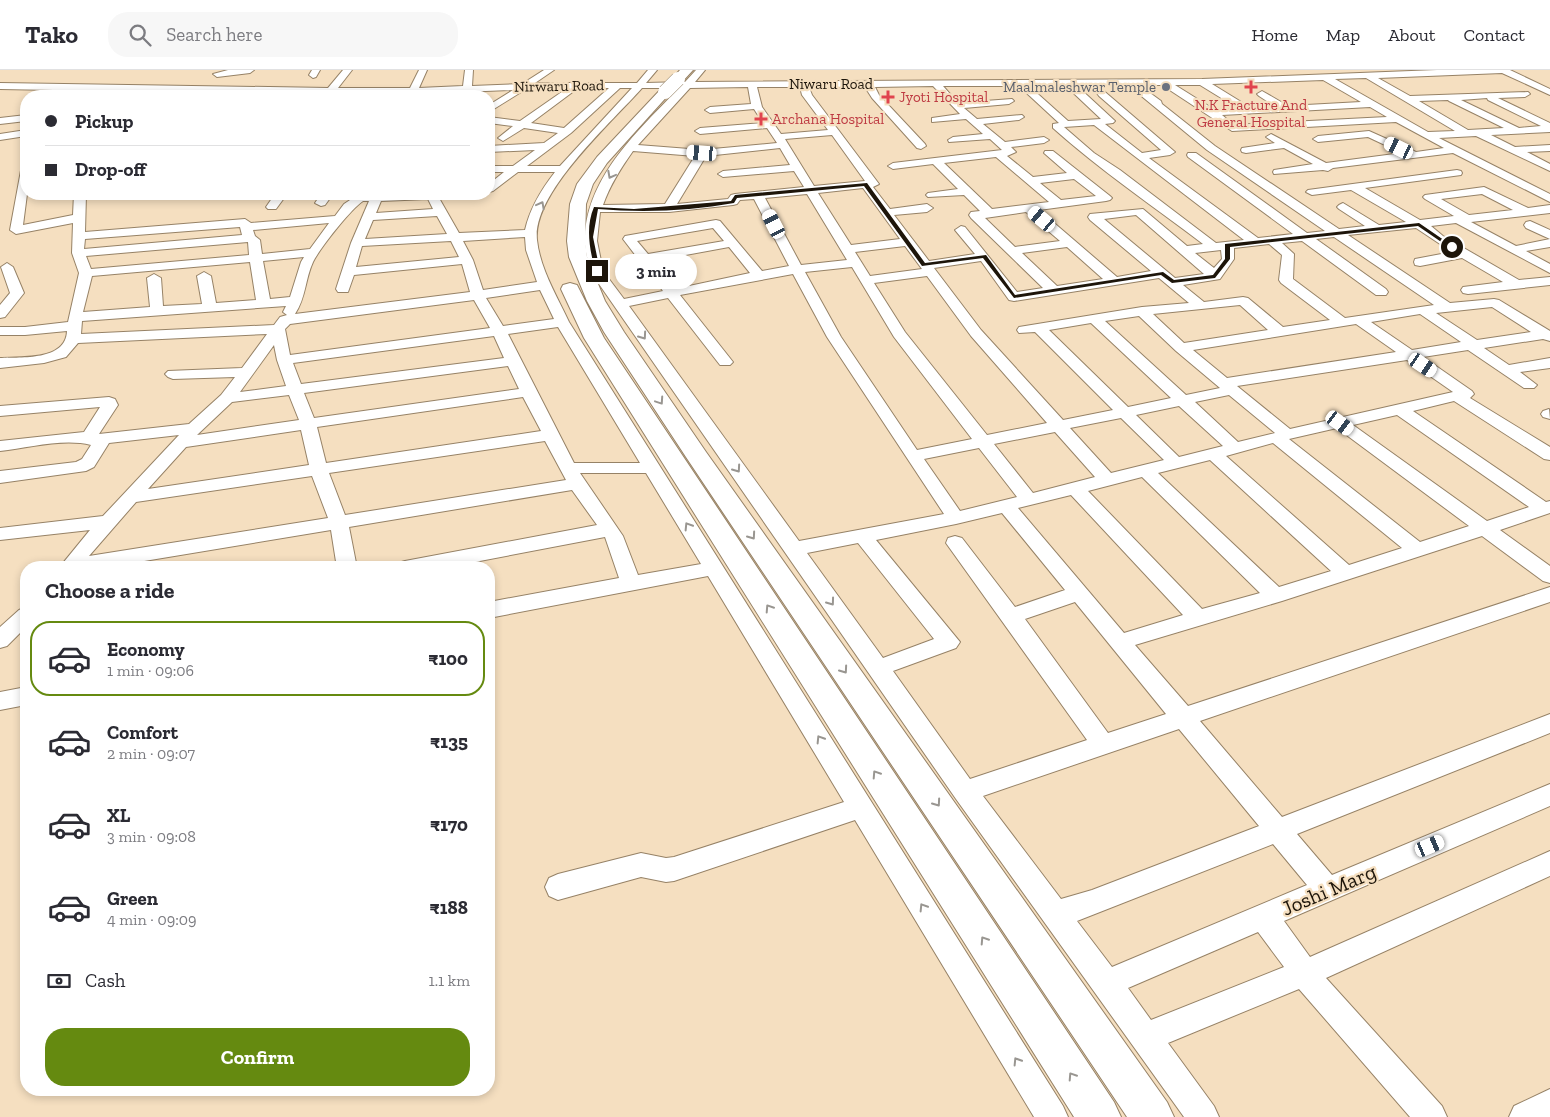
<!DOCTYPE html>
<meta charset="utf-8">
<style>
:root{--surface:#fff;--page:#f7f7f7;--text:#2b2b33;--muted:#7c7c81;--line:#e1e1e2;--accent:#658a10}
body{margin:0;font-family:"Zilla Slab",serif;background:var(--page);color:var(--text);height:100vh;display:flex;flex-direction:column;font-size:19px;white-space:nowrap}
*{box-sizing:border-box;margin:0}
p{font-size:16px;color:var(--muted)}
.icon{flex:none;width:28px;height:28px;fill:none;stroke:currentColor;stroke-width:2;stroke-linecap:round;stroke-linejoin:round}
.map{position:relative;flex:1;overflow:hidden}
.side{position:absolute;left:20px;top:491px;width:475px;height:535px;display:flex;flex-direction:column;background:var(--surface);border-radius:20px;box-shadow:0 2px 8px #0003}
.side>*{flex:none}
.top-card{position:absolute;left:20px;top:20px;width:475px;height:110px;border-radius:20px;box-shadow:0 2px 8px #0003;display:grid;align-content:center;height:110px;padding:0 25px;background:var(--surface)}
.end{position:absolute;width:22px;height:22px;margin:-11px;border:6px solid #1d150a;background:#fff;box-shadow:0 0 0 2px #fff}
.from{border-radius:50%}
.bubble{position:absolute;height:35px;border-radius:18px;background:var(--surface);box-shadow:0 2px 8px #0003;font-size:16px;font-weight:700;line-height:35px;text-align:center}
.car{position:absolute;width:15px;height:30px;margin:-15px -8px;border-radius:6px;box-shadow:0 0 4px 1px #0007;background:linear-gradient(#fff 24%,#345 0 40%,#fff 0 76%,#345 0 86%,#fff 0)}
.top-card b{display:flex;align-items:center;gap:18px;height:48px;font-size:19px}
.top-card b+b{border-top:1px solid var(--line)}
.top-card i{width:12px;height:12px;background:var(--text)}
ul{padding:0;list-style:none}
li{display:flex;align-items:center;gap:15px;height:75px;margin:0 10px 8px;padding:0 15px;border:2px solid transparent;border-radius:20px}
li div{flex:1}
li b{display:block;font-size:19px}
li em{font-style:normal;font-weight:700}
li.active{border-color:var(--accent)}
li>.icon{width:45px;height:45px;stroke-width:1.5}
h2{padding:0 25px;font-size:22px;line-height:60px}
.pay{display:flex;align-items:center;gap:12px;height:55px;padding:0 25px;font-size:19px}
.pay p{margin-inline-start:auto}
.primary-button{display:flex;gap:10px;margin-top:auto;padding:10px 25px}
.primary-button a{flex:1;height:58px;border-radius:20px;background:var(--accent);color:#fff;font-size:20px;font-weight:700;line-height:58px;text-align:center}
header{display:flex;align-items:center;gap:30px;box-sizing:border-box;height:70px;padding:0 25px;background:var(--surface);border-bottom:1px solid var(--line)}
header strong{font-size:24px}
nav{display:flex;gap:28px;margin-inline-start:auto;font-size:18px}
.search{width:350px;height:45px;background:var(--page);display:flex;align-items:center;gap:12px;box-sizing:border-box;padding:0 18px;border-radius:20px;color:var(--muted);font-size:19px}
.map>svg:first-child{display:block}
.lines{fill:none;stroke-linecap:round;stroke-linejoin:round}
.minor-casing{stroke:#968266;stroke-width:2}
.highway-casing{stroke:#968266;stroke-width:2}
.minor{fill:#fff;fill-rule:evenodd}
.highway{fill:#fff;fill-rule:evenodd}
.highway-bridge-casing{stroke:#968266;stroke-width:15;stroke-linecap:butt}
.highway-bridge{stroke:#fff;stroke-width:14}
.oneway{stroke:#999691}
.route{fill:#1d150a}
.worship-dot{fill:#6b7280;stroke:#f5dfc0;stroke-width:2}
.health-dot{fill:#e0444e;stroke:#f5dfc0;stroke-width:2}
.labels{text-anchor:middle;stroke-width:4.5;stroke-linejoin:round;paint-order:stroke}
.far-street-label{font-size:15px;fill:#1d150a;stroke:#f5dfc0}
.far-worship-label{font-size:15px;fill:#5b616d;stroke:#f5dfc0;text-anchor:end}
.far-health-label{font-size:15px;fill:#be3a42;stroke:#f5dfc0;text-anchor:start}
.near-street-label{font-size:21px;fill:#1d150a;stroke:#f5dfc0}
</style>
<header>
<strong>Tako</strong>
<div class="search"><svg class="icon" aria-label="search" viewBox="0 0 24 24"><circle cx="10" cy="10" r="6"/><path d="M15 15l6 6"/></svg>Search here</div>
<nav><a>Home</a><a>Map</a><a>About</a><a>Contact</a></nav>
</header>
<div class="map">
<svg width="1550" height="1047" viewBox="0 0 1550 1047">
<rect width="100%" height="100%" fill="#f5dfc0"/>
<g class="lines">
<defs>
<path id="minor" d="M228 0H254L250 3 217 7 213 4Z
M312 0H320L316 7 313 8 309 5Z
M343 0H352L338 18H410L419 0H427L419 18 463 16 465 0H473L472 16 522 14 544 0H554L535 13H637L648 0H657L646 13 685 12 696 0H705L695 12 1202 9 1437 0H1510L1550 19V25L1502 3 1378 8 1410 26 1528 22 1530 24 1525 27 1498 28 1550 53V62L1491 65 1515 77 1550 75V81L1527 82 1550 94V101L1476 66 1439 68 1550 124V132L1453 83 1333 98 1328 101 1323 100 1274 104 1273 102 1274 100 1313 94 1284 78 1246 83 1242 82 1241 80 1242 78 1275 73 1266 67 1271 64 1326 93 1402 83 1368 67 1318 72 1313 69 1318 66 1369 61 1416 82 1444 78 1396 52 1232 61 1162 15H1139L1161 31 1162 34 1215 76 1339 159 1365 156 1339 139 1337 137 1339 135 1343 133 1379 155 1406 152 1351 120 1312 125 1306 122 1308 120 1457 100 1461 101 1462 103 1461 105 1365 118 1420 150 1454 146 1425 129 1423 127 1425 125 1484 117 1528 138 1550 135V143L1471 152 1516 176 1550 169V177L1526 181 1550 194V203L1456 153 1431 156 1443 166 1519 210 1550 207V215L1468 224 1463 223 1461 220 1463 217 1503 212 1462 188 1420 196 1415 195 1414 192 1415 189 1452 182 1416 158 1348 165 1450 233 1494 229 1499 230 1550 261V271L1543 269 1484 278 1509 295 1550 288V298L1520 302 1537 315 1534 318H1524L1468 280 1423 287 1472 321 1474 324 1470 328 1550 377V390L1544 389 1454 331 1413 341 1546 432 1550 431V443L1500 460 1550 496V513L1543 511 1482 466 1282 531 1135 575 1188 636 1550 517V532L1200 651 1282 747 1550 644V663L1297 764 1332 805 1550 714V736L1284 851 1310 887 1550 781V806L1326 908 1442 1036 1447 1047H1410L1299 919 1168 973 1214 1036 1219 1047H1184L956 729 590 201C588 190 584 178 585 167 587 106 640 59 679 18H642C612 52 532 123 537 170 540 199 557 226 569 252L1063 1036 1068 1047H1034L855 750 674 811 666 812 641 807 558 830 549 826 545 817 549 808 558 804 641 783 666 788 674 787 844 732 708 506 489 548V532L619 508 605 467 443 498H396L398 493 405 491 597 455 572 420 349 457 357 498H337L331 460 102 498H59L90 460 0 470V458L103 446 179 365 109 373 94 397 86 401 0 413V401L76 392 82 389 91 375C63 368 28 378 0 381V371L84 362 100 337 0 346V336L109 327 115 329 118 335 99 364 189 354 221 325 235 307 173 309 168 307 165 304 168 301 242 298 267 264 78 273 66 287 44 293 0 298V288C21 287 66 291 67 261L25 265H0V257H25L68 252 79 203 72 183 73 153 16 164 10 160 22 95 26 94 27 124 23 155 73 145 74 124H86L85 162 245 149 251 153 335 146 344 134 359 124H460L454 127 439 128 459 163 525 160C530 138 541 120 555 102H518L493 121 489 122V114L504 102H489V96H513L535 80 489 82V76L544 73 558 63 524 58 503 71 498 68 513 56 489 53V47L520 51 566 19H526L489 42V35L513 20 387 25H330L0 19V13L328 18ZM1366 8 1455 61 1428 62 1335 9ZM1323 10 1361 32 1288 36 1262 21 1257 24 1259 26 1276 37 1251 38 1212 14ZM1076 15H1091L1099 26 1161 80 1142 83 1105 54 1113 53 1115 51ZM1100 15H1128L1207 80 1325 161 1307 163 1196 83H1188L1187 85 1188 87 1293 164 1258 168 1149 88 1170 85 1175 82 1105 22ZM1175 15H1200L1239 39 1215 40ZM933 16 960 44 932 48V52L966 49 983 64 953 67 948 70 949 72 990 69 1002 80 893 93 888 96 893 99 933 94 958 119 928 123 926 125 928 127 964 125 980 141 971 142 969 145 971 148 1043 218 1017 222 965 157 961 156 955 160 975 184 929 191 894 145 927 142 933 138 927 134 890 139 873 117 879 114 812 25 809 17H865L872 28 917 78 921 79 926 76 925 74 879 25 875 17ZM943 16H1019L1059 53 1053 54V58C1100 100 1153 136 1203 174L1187 176 1143 139 1090 144 1088 147 1090 150 1151 201 1117 207 1039 140 1106 131 1110 130 1112 128 1110 126 1053 81H1045L1044 83 1067 103 1033 107 1007 86 1016 82 1011 77 1044 73 1049 70 1044 67 1005 72 983 54 1019 50 1024 47 1022 45 977 49 964 38 1009 34 1014 31 1012 29 958 33ZM1029 16H1066L1101 49 1068 51ZM748 17 751 34 710 37 705 40 710 43 754 39 763 53 700 58 695 61 700 64 767 58 777 73 702 80 638 75 690 18ZM757 17H800L802 25 828 60 781 64 762 37ZM578 18H609L564 58 531 53ZM620 18H632L560 96H527L571 63ZM1487 28 1488 30 1541 56 1519 58 1461 30ZM1448 30 1449 31 1504 58 1468 60 1419 31ZM1370 37 1387 47 1234 55 1222 45ZM1094 55 1244 170 1216 173 1120 100 1094 83 1064 57ZM832 65 865 111 814 116 785 69ZM780 78 790 95 723 101 718 104 723 107 794 101 804 117 735 124 731 125 728 129 677 134 706 86ZM633 81 695 86 665 134 603 135C610 115 621 98 633 81ZM996 87 1049 132 992 139 944 93ZM1074 109 1096 126 1061 130 1040 113ZM863 118 900 169 851 175 818 123ZM807 124 847 190 801 195 765 128ZM1482 124 1513 140 1469 145 1441 129ZM428 129 433 139 376 143 381 131ZM754 129 789 196 762 201 720 151 716 150 625 166 623 169 663 221 624 229 603 201 597 171 600 142H669L733 135 737 134 740 130ZM363 131H369L351 173 336 219 338 222H348L354 205 462 194 470 222 295 244C306 228 305 209 313 192 320 178 350 140 363 131ZM1026 142 1060 171 1015 177 985 148ZM1136 145 1204 204 1175 208 1104 149ZM437 146 447 164 365 169 373 150ZM329 153 310 179 262 184 260 170 255 166 253 160ZM240 157 242 165 84 179 85 169ZM713 158 724 171 648 184 637 171ZM525 167 526 180 537 212 483 220 473 190 463 171ZM1334 167 1434 235 1345 248 1293 209 1294 184 1282 173 1302 171 1376 225H1386L1388 222 1386 219 1316 169ZM451 171 459 187 356 197 362 176ZM248 172 249 185 91 199 86 186ZM1269 174 1282 185 1279 210 1281 213 1330 250 1283 257 1248 228 1243 227 1204 232 1183 215 1220 209 1234 189V178ZM905 176 922 199 870 206 855 182ZM729 177 750 203 675 219 653 191ZM1067 177 1103 209 1057 216 1022 183ZM1221 180 1222 189 1214 198 1195 183ZM304 187 301 192 290 227 270 229 263 191ZM981 191 1009 230 1014 231 1159 208 1189 233 1142 237 1019 257 1017 260 1019 263 1035 262 1113 340 1063 350 981 260 934 198ZM250 192 256 230 216 233 211 206 204 202 197 206 202 234 163 236 161 208 154 204 147 208 150 237 83 242 92 206ZM852 197 894 267 972 369 917 380 841 267 805 202ZM793 204 827 267 944 444 799 471 629 236 668 228 720 295H730L733 292 680 225ZM927 206 971 266 1047 353 987 365 905 262 874 213ZM540 220 554 249 503 256 486 228ZM474 230 490 258 290 285 285 259 290 254ZM1240 235 1268 260 1184 273 1153 244ZM286 236 283 242 287 245 280 247 274 255 81 264 82 251ZM1492 237 1531 262 1477 270 1436 243ZM1420 244 1461 272 1412 280 1371 252ZM1139 246 1176 281 1220 318 1186 325 1105 251ZM1091 253 1171 328 1128 337 1049 260ZM1356 254 1396 282 1227 308 1193 280ZM558 257 640 393H574L508 264ZM494 266 504 288 301 314 293 293ZM274 275 277 290 286 316 240 322ZM1407 290 1453 322 1290 359 1237 316ZM508 296 519 319 314 348 304 323ZM289 325 299 350 197 365 232 332ZM1229 325 1275 363 1238 372 1195 332ZM523 327 541 361 326 393 317 357ZM1179 336 1223 376 1179 387 1136 345ZM1397 345 1529 437 1487 451 1353 355ZM1121 348 1164 390 1111 403 1070 358ZM1337 358 1469 456 1420 472 1289 369ZM301 360 309 395 148 419 186 377ZM1055 362 1095 407 1033 423 994 374ZM545 371 566 410 345 445 329 403ZM1273 373 1402 478 1349 495 1226 386ZM979 378 1017 427 960 441 924 389ZM1210 390 1331 501 1279 517 1158 403ZM580 403H646L701 494 638 505 623 466ZM312 406 328 448 89 486 136 432ZM1142 407 1260 523 1202 539 1088 421ZM1071 425 1183 545 1124 563 1018 438ZM1002 443 1065 520 1015 537 962 468 955 466 948 468 946 473 1087 670 970 709 893 601 956 578 960 572 876 470 956 454ZM858 473 934 569 883 588 807 483ZM1075 532 1166 644 1108 663 1025 549ZM1179 659 1259 756 1092 820 1061 829 983 726ZM1273 774 1307 815 1112 897 1077 851ZM1258 862 1284 897 1151 950 1128 918Z
M26 45V51L0 54V48Z
M26 60V66L0 70V64Z
M275 124H287L276 139H268L266 137Z
M321 124H333L325 135 321 136 315 133Z
M1530 151 1550 160V169L1526 158 1524 155 1526 152Z
M7 193 13 197 24 223 5 247 0 248V235L10 223 1 197Z
M1549 339 1550 349 1543 347 1541 344 1543 341Z
M26 537V557L7 576 0 578V557L19 540Z
M26 617V635L0 640V622Z
M1550 1019V1047H1509L1514 1036Z"/>
<path id="highway" d="M680 0H693L682 12H674L672 9Z
M665 18 671 22 607 93 593 114 586 134 585 171 587 187 605 231 624 262 706 382 1167 1032 1174 1047H1127L686 387 604 262 587 231 569 187 567 171 570 134 577 114 597 87 661 19Z
M570 213 577 215 579 219 604 268 1114 1032 1121 1047H1074L584 268 561 219 563 215Z"/>
</defs>
<!-- minor casing -->
<use href="#minor" class="minor-casing"/>
<!-- highway casing -->
<use href="#highway" class="highway-casing"/>
<!-- minor -->
<use href="#minor" class="minor"/>
<!-- highway -->
<use href="#highway" class="highway"/>
<defs>
<path id="highway-bridge" d="M665 22 678 9"/>
</defs>
<!-- highway-bridge casing -->
<use href="#highway-bridge" class="highway-bridge-casing"/>
<!-- highway-bridge -->
<use href="#highway-bridge" class="highway-bridge"/>
</g>
<!-- one-way arrows -->
<defs><path id="oneway-chevron" d="M-2-3.5L2.5 0L-2 3.5" fill="none" stroke-width="1.6" stroke-linecap="round" stroke-linejoin="round" transform="scale(1.25)"/></defs>
<g class="oneway">
<use href="#oneway-chevron" transform="translate(611 105) rotate(118)"/>
<use href="#oneway-chevron" transform="translate(541 135) rotate(-62)"/>
<use href="#oneway-chevron" transform="translate(643 266) rotate(55)"/>
<use href="#oneway-chevron" transform="translate(660 331) rotate(56)"/>
<use href="#oneway-chevron" transform="translate(737 399) rotate(55)"/>
<use href="#oneway-chevron" transform="translate(688 456) rotate(-122)"/>
<use href="#oneway-chevron" transform="translate(752 466) rotate(55)"/>
<use href="#oneway-chevron" transform="translate(831 532) rotate(54)"/>
<use href="#oneway-chevron" transform="translate(769 538) rotate(-123)"/>
<use href="#oneway-chevron" transform="translate(844 600) rotate(55)"/>
<use href="#oneway-chevron" transform="translate(820 669) rotate(-122)"/>
<use href="#oneway-chevron" transform="translate(876 704) rotate(-123)"/>
<use href="#oneway-chevron" transform="translate(937 733) rotate(55)"/>
<use href="#oneway-chevron" transform="translate(923 837) rotate(-122)"/>
<use href="#oneway-chevron" transform="translate(984 870) rotate(-123)"/>
<use href="#oneway-chevron" transform="translate(1017 991) rotate(-122)"/>
<use href="#oneway-chevron" transform="translate(1072 1006) rotate(-123)"/>
</g>
<!-- route -->
<path class="route" d="M867 113 925 193 986 185 1015 225 1163 202 1174 210 1213 205 1225 189V174L1419 153 1454 177 1450 178 1418 156 1255 174 1230 177V189L1215 208 1172 213 1161 205 1014 228 983 188 922 196 864 116 737 128 734 133C690 141 643 143 598 139L593 167 600 201 597 202 595 201C590 179 585 158 594 137L634 139 731 131 735 125Z"/>
<!-- markers -->
<circle class="worship-dot" cx="1166" cy="17" r="5"/>
<g class="health-dot">
<path d="M1248.5 9.5h5v5h5v5h-5v5h-5v-5h-5v-5h5z"/>
<path d="M885.5 19.5h5v5h5v5h-5v5h-5v-5h-5v-5h5z"/>
<path d="M758.5 41.5h5v5h5v5h-5v5h-5v-5h-5v-5h5z"/>
</g>
<g class="labels">
<!-- far-street labels -->
<g class="far-street-label">
<text x="831" y="19">Niwaru Road</text>
<text transform="translate(559 16) rotate(-1)" y="5">Nirwaru Road</text>
</g>
<!-- far-worship labels -->
<g class="far-worship-label">
<text x="1156" y="22">Maalmaleshwar Temple</text>
</g>
<!-- far-health labels -->
<g class="far-health-label">
<text x="899" y="32">Jyoti Hospital</text>
<text x="1251" y="40" text-anchor="middle">N.K Fracture And<tspan x="1251" dy="17">General Hospital</tspan></text>
<text x="772" y="54">Archana Hospital</text>
</g>
<!-- near-street labels -->
<g class="near-street-label">
<text transform="translate(1329 820) rotate(-23)" y="7">Joshi Marg</text>
</g>
</g>
</svg>
<i class="end from" style="left:1452px;top:177px"></i>
<i class="end" style="left:597px;top:201px"></i>
<div class="bubble" style="left:615px;top:184px;width:82px">3 min</div>
<i class="car" style="left:1399px;top:78px;rotate:296deg"></i>
<i class="car" style="left:702px;top:83px;rotate:274deg"></i>
<i class="car" style="left:1042px;top:149px;rotate:310deg"></i>
<i class="car" style="left:774px;top:154px;rotate:333deg"></i>
<i class="car" style="left:1423px;top:295px;rotate:124deg"></i>
<i class="car" style="left:1340px;top:353px;rotate:126deg"></i>
<i class="car" style="left:1430px;top:776px;rotate:67deg"></i>
<div class="top-card">
<b><i class="from"></i>Pickup</b>
<b><i></i>Drop-off</b>
</div>
<section class="side">
<h2>Choose a ride</h2>
<ul>
<li class="active"><svg class="icon" aria-label="car" viewBox="0 0 24 24"><path d="M5 17H2v-5l4-1 3-4h7l3 4 3 1v5h-3M9 17h6M6 11h13"/><circle cx="7" cy="17" r="2"/><circle cx="17" cy="17" r="2"/></svg><div><b>Economy</b><p>1 min · 09:06</p></div><em>₹100</em></li>
<li><svg class="icon" aria-label="car" viewBox="0 0 24 24"><path d="M5 17H2v-5l4-1 3-4h7l3 4 3 1v5h-3M9 17h6M6 11h13"/><circle cx="7" cy="17" r="2"/><circle cx="17" cy="17" r="2"/></svg><div><b>Comfort</b><p>2 min · 09:07</p></div><em>₹135</em></li>
<li><svg class="icon" aria-label="car" viewBox="0 0 24 24"><path d="M5 17H2v-5l4-1 3-4h7l3 4 3 1v5h-3M9 17h6M6 11h13"/><circle cx="7" cy="17" r="2"/><circle cx="17" cy="17" r="2"/></svg><div><b>XL</b><p>3 min · 09:08</p></div><em>₹170</em></li>
<li><svg class="icon" aria-label="car" viewBox="0 0 24 24"><path d="M5 17H2v-5l4-1 3-4h7l3 4 3 1v5h-3M9 17h6M6 11h13"/><circle cx="7" cy="17" r="2"/><circle cx="17" cy="17" r="2"/></svg><div><b>Green</b><p>4 min · 09:09</p></div><em>₹188</em></li>
</ul>
<div class="pay"><svg class="icon" aria-label="cash" viewBox="0 0 24 24"><path d="M3 7h18v10H3z"/><circle cx="12" cy="12" r="2"/></svg>Cash<p>1.1 km</p></div>
<div class="primary-button"><a>Confirm</a></div>
</section>
</div>
